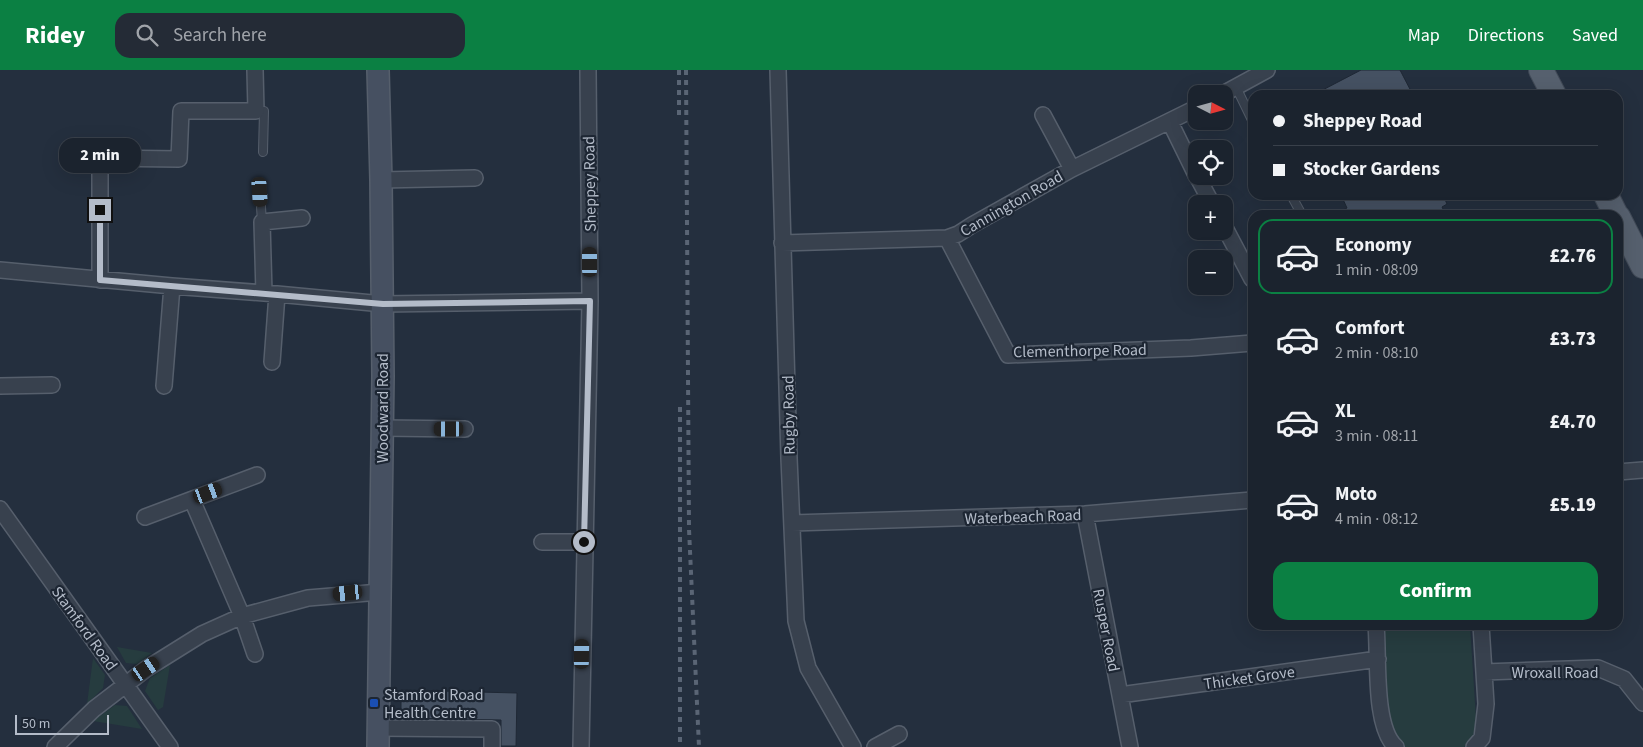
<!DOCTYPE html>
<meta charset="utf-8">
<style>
:root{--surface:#1b232e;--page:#242b36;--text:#f1f3f6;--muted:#a0a4aa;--line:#39404a;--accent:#0b8043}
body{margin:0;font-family:"Source Sans 3",sans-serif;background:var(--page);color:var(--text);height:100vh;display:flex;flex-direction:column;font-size:19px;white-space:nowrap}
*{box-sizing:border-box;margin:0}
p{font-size:16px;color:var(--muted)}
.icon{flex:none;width:28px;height:28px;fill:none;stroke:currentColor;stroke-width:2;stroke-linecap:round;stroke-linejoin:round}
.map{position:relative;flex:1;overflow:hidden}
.panel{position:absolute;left:1248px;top:140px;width:375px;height:420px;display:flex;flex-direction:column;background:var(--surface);border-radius:15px;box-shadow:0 5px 20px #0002,0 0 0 1px var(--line)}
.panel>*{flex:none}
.top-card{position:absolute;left:1248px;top:20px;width:375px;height:110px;border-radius:15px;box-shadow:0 5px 20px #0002,0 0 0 1px var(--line);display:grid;align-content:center;height:110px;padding:0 25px;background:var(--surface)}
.needle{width:32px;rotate:96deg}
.controls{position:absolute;left:1188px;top:15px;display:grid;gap:10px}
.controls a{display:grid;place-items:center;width:45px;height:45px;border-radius:10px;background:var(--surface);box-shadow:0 5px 20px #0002,0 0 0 1px var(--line);font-size:25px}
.scale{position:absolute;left:15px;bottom:12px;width:94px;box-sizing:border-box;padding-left:5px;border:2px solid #b4bcc9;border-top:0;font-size:14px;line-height:18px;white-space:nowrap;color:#b4bcc9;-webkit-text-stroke:4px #1d2633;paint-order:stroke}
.end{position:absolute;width:22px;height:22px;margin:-11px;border:6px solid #b4bcc9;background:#111;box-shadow:0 0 0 2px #111}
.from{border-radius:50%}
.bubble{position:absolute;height:35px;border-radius:15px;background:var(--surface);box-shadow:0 5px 20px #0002,0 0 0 1px var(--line);font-size:16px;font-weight:800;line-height:35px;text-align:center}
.car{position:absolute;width:15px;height:30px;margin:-15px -8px;border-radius:6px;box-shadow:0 0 4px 1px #0007;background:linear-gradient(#222 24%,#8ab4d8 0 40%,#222 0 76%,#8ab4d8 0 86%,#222 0)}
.top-card b{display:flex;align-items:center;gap:18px;height:48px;font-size:19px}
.top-card b+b{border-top:1px solid var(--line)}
.top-card i{width:12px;height:12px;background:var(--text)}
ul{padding:9px 0 0;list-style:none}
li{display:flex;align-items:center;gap:15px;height:75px;margin:0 10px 8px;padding:0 15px;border:2px solid transparent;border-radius:15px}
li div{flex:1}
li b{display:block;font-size:19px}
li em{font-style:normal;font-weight:800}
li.selected{border-color:var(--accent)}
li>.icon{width:45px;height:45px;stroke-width:1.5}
.button{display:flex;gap:10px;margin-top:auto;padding:10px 25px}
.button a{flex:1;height:58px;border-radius:15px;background:var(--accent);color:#fff;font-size:20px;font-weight:800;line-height:58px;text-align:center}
header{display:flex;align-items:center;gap:30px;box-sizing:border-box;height:70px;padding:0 25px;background:var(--accent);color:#fff}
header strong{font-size:24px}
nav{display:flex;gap:28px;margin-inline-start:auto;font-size:18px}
.search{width:350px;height:45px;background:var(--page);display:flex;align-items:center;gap:12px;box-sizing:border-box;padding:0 18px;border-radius:15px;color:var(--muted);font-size:19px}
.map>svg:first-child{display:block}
.green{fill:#263c3f}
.building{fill:#455162;stroke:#1f2835}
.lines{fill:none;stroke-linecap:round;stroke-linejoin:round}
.lane-casing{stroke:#565f6c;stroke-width:10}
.street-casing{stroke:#565f6c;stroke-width:18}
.secondary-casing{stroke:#565f6c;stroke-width:24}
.primary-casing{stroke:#414a57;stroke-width:26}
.lane{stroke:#38414e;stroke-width:8}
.street{stroke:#38414e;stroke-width:15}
.secondary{stroke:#465061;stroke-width:21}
.primary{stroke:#56606e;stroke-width:24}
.rail{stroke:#5a6575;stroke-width:4;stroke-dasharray:5 5;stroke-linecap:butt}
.route{stroke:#b4bcc9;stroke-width:6}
.transit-dot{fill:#1a4fb4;stroke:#1d2633;stroke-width:2}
.labels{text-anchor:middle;stroke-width:4.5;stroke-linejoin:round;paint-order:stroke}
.street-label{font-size:16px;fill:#b4bcc9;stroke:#1d2633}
.poi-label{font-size:16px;fill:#b4bcc9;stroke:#1d2633;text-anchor:start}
</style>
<header>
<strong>Ridey</strong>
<div class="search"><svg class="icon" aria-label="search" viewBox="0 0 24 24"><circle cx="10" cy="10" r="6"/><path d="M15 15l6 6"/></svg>Search here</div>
<nav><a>Map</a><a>Directions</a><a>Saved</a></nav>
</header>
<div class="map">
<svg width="1643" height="677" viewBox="0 0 1643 677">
<rect width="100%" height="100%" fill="#242f3e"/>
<!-- green -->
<path class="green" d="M1379 555H1470L1476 649 1473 667 1464 677H1405L1397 670 1386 648Z
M117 577 152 583 137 594 126 593Z
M93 588 105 605 103 618 87 634Z
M170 595 163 637 158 640 145 621 150 608Z
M115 635 127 636 142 659 93 651Z"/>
<!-- building -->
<path class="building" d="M1361 0H1400L1413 25H1313Z
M1341 125H1443L1447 134 1442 137 1446 145H1333L1347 138Z
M401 620 517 623 516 676H501V650L401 648Z"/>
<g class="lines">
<defs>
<path id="lane" d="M1236 17 1252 50
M263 82 264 41
M260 122 262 152
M1291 125 1302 145"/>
<path id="street" d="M778 0 789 388 796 551 808 598 853 677
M1223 24 1267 0
M1043 45 1072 99
M1170 52 1196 105
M80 88H100
M1197 106 1212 134
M381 110 475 108
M1224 156 1252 209
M947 168 1008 285 1191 278 1252 273
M782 173 947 168 958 164 972 155 1072 99 1196 38
M0 200 172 216 277 224 383 234 590 231
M100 210V88L179 89 181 41H256L255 0
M264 223 262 152 302 148
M272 292 277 224
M0 316 52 315
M164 316 172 216
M383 358 465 359
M1618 402 1643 400
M192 430 242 546 255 584
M0 439 170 677
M1085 444 1130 677
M145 447 257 405
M792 453 1085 444 1252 430
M542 472H584
M1376 555C1379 586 1373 657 1396 677
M1484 602 1598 598 1624 609 1643 633
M1120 625 1378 589
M378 658 492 659V677
M55 677 94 639 146 599 202 564 242 546 308 528 380 522
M581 677 590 231 588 0
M875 677 899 664
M1474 677 1482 668 1486 634 1481 555"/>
<path id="secondary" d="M378 0 381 110 383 306 378 677"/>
<path id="primary" d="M1541 0 1554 25
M1606 125 1616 145
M1618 147 1643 196"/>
</defs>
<!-- lane casing -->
<use href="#lane" class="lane-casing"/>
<!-- street casing -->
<use href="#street" class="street-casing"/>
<!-- secondary casing -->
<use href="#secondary" class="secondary-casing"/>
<!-- primary casing -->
<use href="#primary" class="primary-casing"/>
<!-- lane -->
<use href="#lane" class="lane"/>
<!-- street -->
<use href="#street" class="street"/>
<!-- secondary -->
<use href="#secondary" class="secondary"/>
<!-- primary -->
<use href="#primary" class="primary"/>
<!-- rail -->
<path class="rail" d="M679 0V50
M686 0 689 459 699 677
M680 337V677"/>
</g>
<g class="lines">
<!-- route -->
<path class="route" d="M100 140V210L383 234 590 231 584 472"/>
</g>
<!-- markers -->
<rect class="transit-dot" x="369" y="628" width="10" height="10" rx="2.5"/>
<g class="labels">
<!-- street labels -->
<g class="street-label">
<text transform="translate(589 114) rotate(-91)" y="6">Sheppey Road</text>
<text transform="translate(1011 133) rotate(-30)" y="6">Cannington Road</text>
<text transform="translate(1080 280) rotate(-1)" y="6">Clementhorpe Road</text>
<text transform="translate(382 338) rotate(-90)" y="6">Woodward Road</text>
<text transform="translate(788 345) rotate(-91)" y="6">Rugby Road</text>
<text transform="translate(1023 446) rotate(-2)" y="6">Waterbeach Road</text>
<text transform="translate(85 558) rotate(54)" y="6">Stamford Road</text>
<text transform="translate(1107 560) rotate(79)" y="6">Rusper Road</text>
<text x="1555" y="608">Wroxall Road</text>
<text transform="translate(1249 607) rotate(-8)" y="6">Thicket Grove</text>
</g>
<!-- poi labels -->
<g class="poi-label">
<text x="384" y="630">Stamford Road<tspan x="384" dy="18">Health Centre</tspan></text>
</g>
</g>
</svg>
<div class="controls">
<a><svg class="needle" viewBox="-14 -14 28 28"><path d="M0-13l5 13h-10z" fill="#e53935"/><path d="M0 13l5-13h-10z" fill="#a0a4aa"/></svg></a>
<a><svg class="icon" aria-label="locate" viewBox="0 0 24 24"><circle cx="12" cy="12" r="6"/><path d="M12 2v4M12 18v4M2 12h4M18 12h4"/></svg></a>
<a>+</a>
<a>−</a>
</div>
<div class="scale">50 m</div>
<i class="end from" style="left:584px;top:472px"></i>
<i class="end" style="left:100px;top:140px"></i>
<div class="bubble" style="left:59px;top:68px;width:82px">2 min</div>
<i class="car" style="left:260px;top:122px;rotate:176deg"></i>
<i class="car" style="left:590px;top:192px;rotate:0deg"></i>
<i class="car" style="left:449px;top:359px;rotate:270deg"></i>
<i class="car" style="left:208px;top:423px;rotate:69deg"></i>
<i class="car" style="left:348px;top:523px;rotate:264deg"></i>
<i class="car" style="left:582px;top:584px;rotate:1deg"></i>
<i class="car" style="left:146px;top:599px;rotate:56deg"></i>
<div class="top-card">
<b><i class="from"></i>Sheppey Road</b>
<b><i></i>Stocker Gardens</b>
</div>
<section class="panel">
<ul>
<li class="selected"><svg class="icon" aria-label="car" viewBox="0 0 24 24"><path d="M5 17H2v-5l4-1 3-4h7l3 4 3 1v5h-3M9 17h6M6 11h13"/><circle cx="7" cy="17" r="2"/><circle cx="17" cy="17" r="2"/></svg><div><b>Economy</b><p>1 min · 08:09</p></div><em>£2.76</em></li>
<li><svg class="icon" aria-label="car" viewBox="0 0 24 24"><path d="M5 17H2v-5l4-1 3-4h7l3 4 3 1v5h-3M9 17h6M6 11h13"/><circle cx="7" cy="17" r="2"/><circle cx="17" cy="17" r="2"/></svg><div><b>Comfort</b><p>2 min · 08:10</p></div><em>£3.73</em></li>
<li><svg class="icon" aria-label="car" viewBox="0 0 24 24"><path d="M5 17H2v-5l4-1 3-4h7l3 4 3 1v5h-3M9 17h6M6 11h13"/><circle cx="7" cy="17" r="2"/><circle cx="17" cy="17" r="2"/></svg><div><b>XL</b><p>3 min · 08:11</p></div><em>£4.70</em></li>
<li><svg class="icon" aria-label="car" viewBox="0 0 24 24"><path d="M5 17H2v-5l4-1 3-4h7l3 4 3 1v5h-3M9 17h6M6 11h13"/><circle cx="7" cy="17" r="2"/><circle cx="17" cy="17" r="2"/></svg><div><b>Moto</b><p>4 min · 08:12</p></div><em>£5.19</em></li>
</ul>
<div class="button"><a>Confirm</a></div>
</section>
</div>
